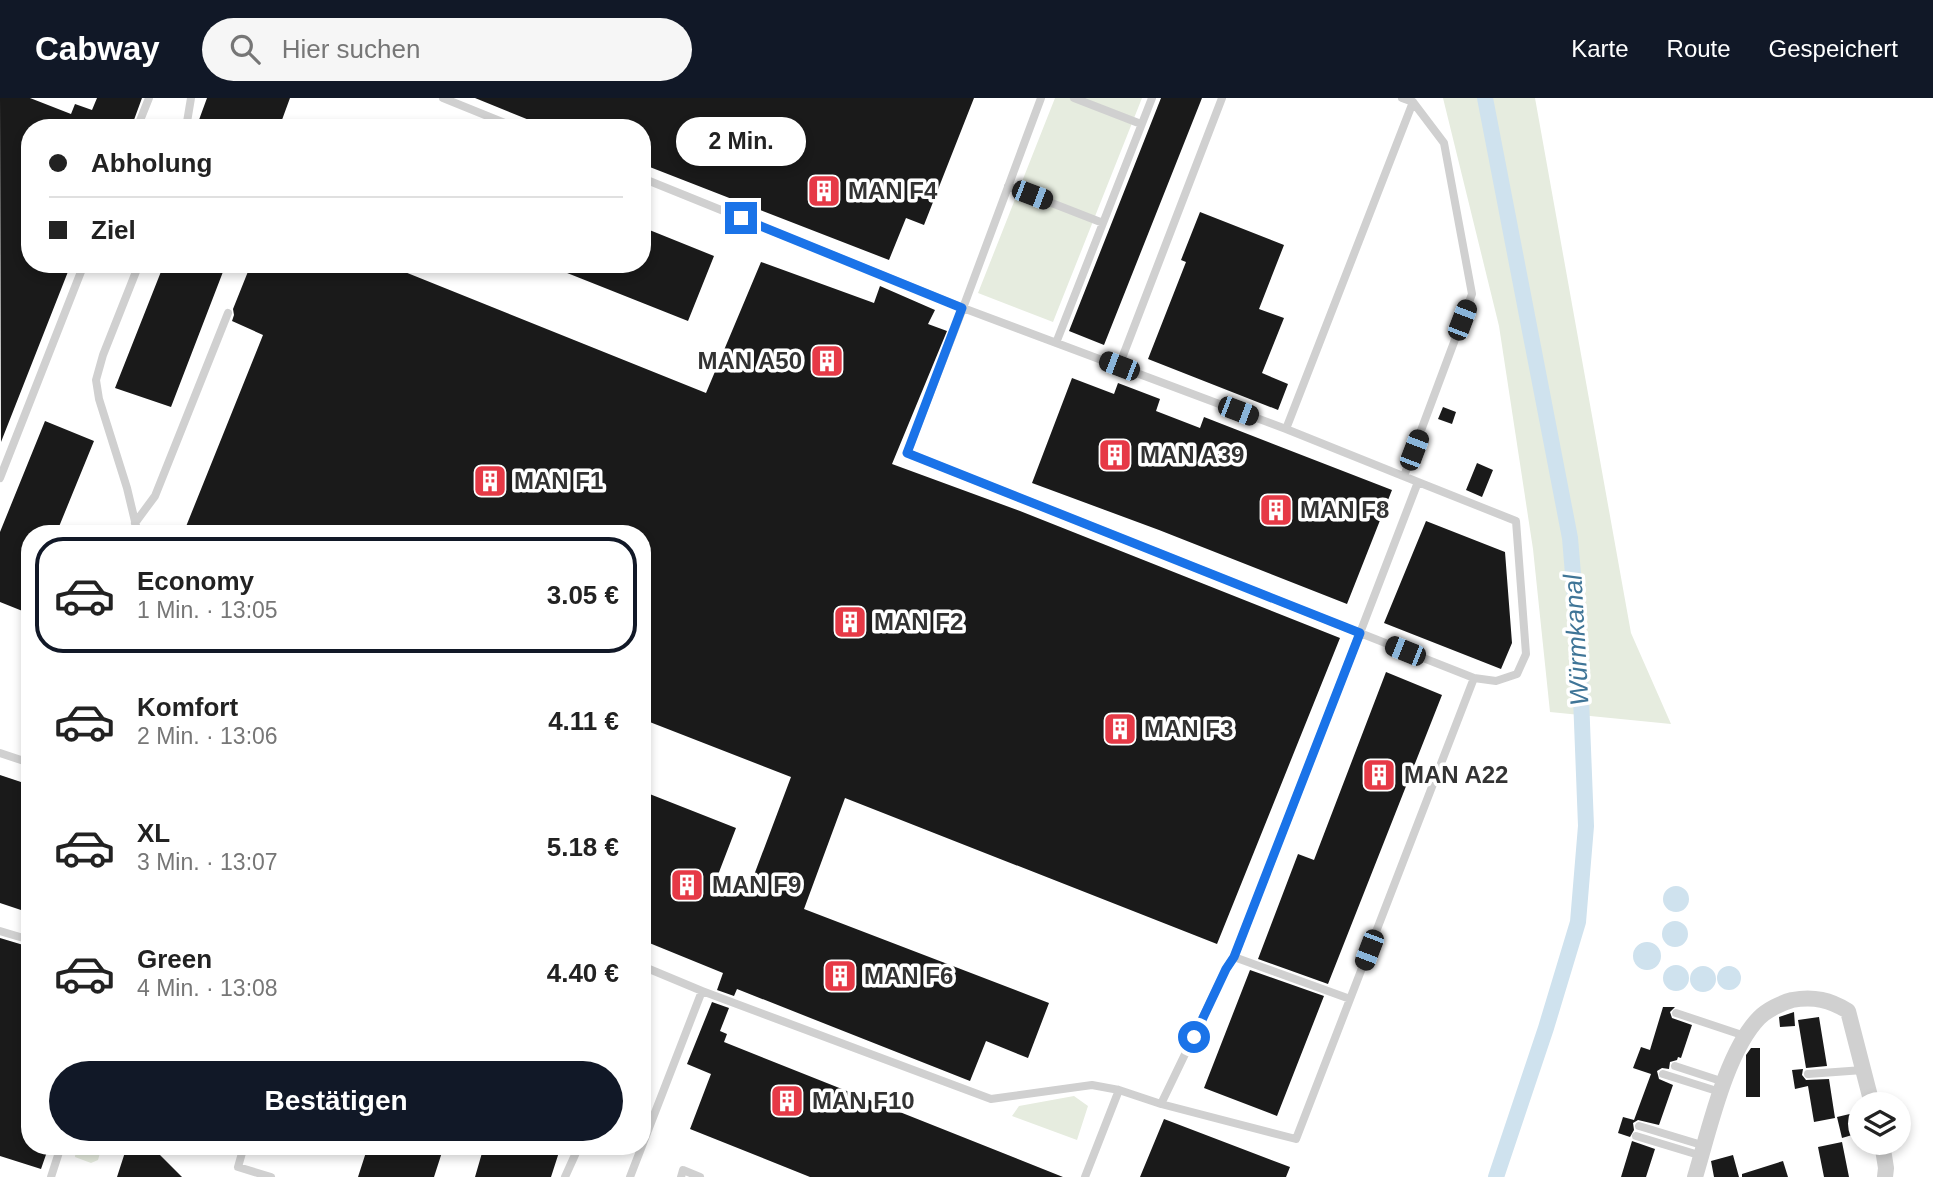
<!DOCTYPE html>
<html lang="de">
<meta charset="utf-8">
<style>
:root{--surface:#fff;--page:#f6f6f6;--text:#222;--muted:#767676;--line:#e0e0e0;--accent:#111827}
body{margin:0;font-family:Helvetica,sans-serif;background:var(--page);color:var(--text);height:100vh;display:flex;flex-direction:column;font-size:26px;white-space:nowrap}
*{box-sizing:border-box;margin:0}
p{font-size:23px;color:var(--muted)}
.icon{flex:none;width:38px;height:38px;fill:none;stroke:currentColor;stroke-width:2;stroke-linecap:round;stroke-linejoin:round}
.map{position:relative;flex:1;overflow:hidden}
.sheet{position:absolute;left:21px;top:427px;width:630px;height:630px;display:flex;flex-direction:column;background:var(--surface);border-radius:28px;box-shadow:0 4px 10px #0003}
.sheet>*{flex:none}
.top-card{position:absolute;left:21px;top:21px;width:630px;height:154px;border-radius:28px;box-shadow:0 4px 10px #0003;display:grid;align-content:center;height:154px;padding:0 28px;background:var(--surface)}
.buttons{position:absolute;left:1848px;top:994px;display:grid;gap:14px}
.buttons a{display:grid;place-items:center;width:63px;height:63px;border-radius:50%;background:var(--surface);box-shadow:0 4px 10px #0003;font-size:35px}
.end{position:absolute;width:32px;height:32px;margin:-16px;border:9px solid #1a73e8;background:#fff;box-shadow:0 0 0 4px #fff}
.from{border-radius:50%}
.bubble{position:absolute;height:49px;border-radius:24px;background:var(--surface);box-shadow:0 4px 10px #0003;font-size:23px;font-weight:600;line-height:49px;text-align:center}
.car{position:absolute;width:21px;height:42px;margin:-21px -10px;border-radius:9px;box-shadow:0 0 5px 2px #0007;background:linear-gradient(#222 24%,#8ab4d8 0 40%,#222 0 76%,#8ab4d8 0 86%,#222 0)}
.top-card b{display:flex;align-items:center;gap:24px;height:66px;font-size:26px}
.top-card b+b{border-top:2px solid var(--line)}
.top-card i{width:18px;height:18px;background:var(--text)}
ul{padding:12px 0 0;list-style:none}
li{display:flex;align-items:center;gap:21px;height:116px;margin:0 14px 10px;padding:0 14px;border:4px solid transparent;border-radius:28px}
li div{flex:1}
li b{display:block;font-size:26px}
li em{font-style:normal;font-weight:600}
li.active{border-color:var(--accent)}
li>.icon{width:63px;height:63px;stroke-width:1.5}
.primary-button{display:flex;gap:14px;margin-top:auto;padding:14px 28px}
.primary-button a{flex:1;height:80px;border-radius:42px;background:var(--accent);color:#fff;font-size:28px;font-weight:600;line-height:80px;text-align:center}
header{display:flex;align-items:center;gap:42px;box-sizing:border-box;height:98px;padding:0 35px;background:var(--accent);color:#fff}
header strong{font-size:33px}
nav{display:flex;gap:38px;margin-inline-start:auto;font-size:24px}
.search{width:490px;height:63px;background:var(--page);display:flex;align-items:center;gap:18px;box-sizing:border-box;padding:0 24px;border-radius:38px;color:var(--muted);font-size:26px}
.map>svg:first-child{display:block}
.green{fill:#e6ecdf}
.water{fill:#cfe2ee}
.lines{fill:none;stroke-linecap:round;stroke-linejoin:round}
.canal{stroke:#cfe2ee;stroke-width:16}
.building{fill:#1a1a1a}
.lane{stroke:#d0d0d0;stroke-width:8}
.street{stroke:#d0d0d0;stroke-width:16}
.route{stroke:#1a73e8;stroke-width:9}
.labels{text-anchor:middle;stroke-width:7;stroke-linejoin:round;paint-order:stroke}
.poi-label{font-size:24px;font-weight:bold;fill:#333;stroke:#fff;text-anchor:start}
.water-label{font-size:26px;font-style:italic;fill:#3f7597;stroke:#fff}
</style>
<header>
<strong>Cabway</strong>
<div class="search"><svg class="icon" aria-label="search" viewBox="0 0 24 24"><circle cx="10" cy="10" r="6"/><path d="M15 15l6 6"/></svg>Hier suchen</div>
<nav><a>Karte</a><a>Route</a><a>Gespeichert</a></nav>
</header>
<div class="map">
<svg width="1933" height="1079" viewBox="0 0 1933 1079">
<rect width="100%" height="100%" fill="#fff"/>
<!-- green -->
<path class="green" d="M1055 0H1142L1053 224 978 195Z
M1443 0H1535L1631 535 1671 626 1550 614 1533 451 1499 228Z
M1074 998 1088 1008 1077 1042 1012 1018 1019 1008Z
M76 1048H102L98 1062 91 1065 75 1059Z"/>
<!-- water -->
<path class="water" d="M1663 801a13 13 0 1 1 26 0a13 13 0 1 1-26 0Z
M1662 836a13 13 0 1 1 26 0a13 13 0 1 1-26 0Z
M1633 858a14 14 0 1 1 28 0a14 14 0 1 1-28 0Z
M1663 880a13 13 0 1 1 26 0a13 13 0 1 1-26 0Z
M1717 880a12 12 0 1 1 24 0a12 12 0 1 1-24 0Z
M1690 881a13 13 0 1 1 26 0a13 13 0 1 1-26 0Z"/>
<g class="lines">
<!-- canal -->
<path class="canal" d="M1485 0 1570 440 1579 548 1586 728 1578 824 1546 930 1496 1079"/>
</g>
<!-- building -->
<path class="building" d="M0 0H30L71 16 75 6 92 12 97 0H142L131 30H30V166H71L1 344Z
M207 0H290L279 30H196Z
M475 0H974L924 127 906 120 889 162 642 66V30H549Z
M1161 0H1202L1104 247 1069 233Z
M1200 114 1284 147 1259 211 1284 220 1262 275 1288 286 1278 312 1148 261 1186 164 1181 162Z
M642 129 714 158 688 223 547 167 642 166Z
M761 164 874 205 880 188 935 212 928 226 947 233 892 366 1020 413 1340 540 1217 846 845 700 804 811 1049 905 1028 960 986 943 970 983 737 891 734 898 717 892 723 875 642 842V693L736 730 716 782 748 793 791 679 642 621V436H183L263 237 232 223 234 217 233 211 251 166H385L706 295Z
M164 166H226L171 309 115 290Z
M1072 280 1114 296 1118 285 1160 301 1156 313 1200 330 1204 319 1392 392 1347 506 1159 432 1032 385Z
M1443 309 1456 314 1452 326 1438 321Z
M45 323 94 343 56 436H30V516L0 504V434Z
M1477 365 1493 372 1482 399 1466 392Z
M1426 423 1505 454 1512 545 1501 571 1384 525Z
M1386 574 1442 597 1328 886 1258 861 1298 756 1314 762Z
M0 677 30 687V815L0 805Z
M0 840 30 849V1048H49L41 1071 0 1058Z
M1250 872 1324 898 1277 1018 1204 990Z
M712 904 729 910 720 933 727 936 724 944 1063 1079H810L690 1031 711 976 687 966Z
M1663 909H1675L1670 914 1672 920 1692 927 1681 960 1678 959 1677 962 1670 964 1669 971 1662 970 1657 973 1659 981 1673 987 1659 1027 1638 1022 1633 1025 1634 1032 1630 1039 1618 1035 1623 1019 1634 1022 1651 976 1633 970 1641 949 1650 952Z
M1794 914 1795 928 1780 929 1779 919Z
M1819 919 1827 968 1806 970 1798 922Z
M1751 950H1760V999H1746V957Z
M1803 971 1802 977 1806 982 1829 981 1835 1020 1814 1024 1808 988 1795 991 1792 972Z
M1854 1015 1859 1035 1842 1040 1837 1019Z
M1164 1021 1290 1069 1286 1079H1140Z
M1632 1043 1655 1051 1646 1079H1621Z
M1842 1044 1849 1079H1824L1818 1049Z
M127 1048H135L159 1056 182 1079H117Z
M368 1048H444L434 1079H358Z
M484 1048H561L551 1079H475Z
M1733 1057 1739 1079H1714L1711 1063Z
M1783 1063 1788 1079H1742V1076Z"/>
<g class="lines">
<!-- lane -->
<path class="lane" d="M443 0 517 30
M1074 0 1141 26
M137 30 149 0
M186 30 191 0
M642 80 963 210 1041 0
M1008 88 1103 125
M1056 245 1152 0
M1119 268 1222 0
M1286 331 963 210 907 355 1360 535 1418 384 1286 331 1413 4 1402 0
M1404 378 1472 196 1444 45 1413 4
M0 380 84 166
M1418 384 1516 423 1526 556 1517 576 1496 583 1474 580
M135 425 155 398 228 215
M138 436 127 390 99 301 96 282 103 257 139 166
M0 655 30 665
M0 833 30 842
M1234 859 1350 901
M642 868 702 893
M1676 915 1745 938
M1675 968 1724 984
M1663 976 1720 994
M1808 976 1863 972
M1639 1028 1705 1048
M1636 1038 1702 1058
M244 1048 238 1069 271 1079
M51 1079 61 1048
M565 1079 579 1048
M630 1079 702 893 991 1001 1092 987 1119 992 1161 1006 1226 871 1234 859 1360 535 1474 580 1296 1041 1161 1006
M681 1079 683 1072 700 1079
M1085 1079 1119 992"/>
<!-- street -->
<path class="street" d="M1882 1045 1886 1070 1885 1079
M1695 1079C1709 1033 1726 954 1759 920 1767 912 1781 905 1792 902 1814 898 1830 902 1848 913L1872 1006"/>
</g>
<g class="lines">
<!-- route -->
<path class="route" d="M741 120 962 210 907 355 1360 535 1234 859 1226 871 1194 939"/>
</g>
<!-- icons -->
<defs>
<symbol id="building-square" viewBox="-11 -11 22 22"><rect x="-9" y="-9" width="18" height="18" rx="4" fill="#e63946" stroke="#fff"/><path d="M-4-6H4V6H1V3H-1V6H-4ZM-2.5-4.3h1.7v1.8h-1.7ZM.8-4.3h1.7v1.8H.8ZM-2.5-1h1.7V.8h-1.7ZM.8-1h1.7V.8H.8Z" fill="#fff"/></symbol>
</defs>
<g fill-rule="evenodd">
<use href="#building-square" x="805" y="74" width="38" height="38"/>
<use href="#building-square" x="808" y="244" width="38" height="38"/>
<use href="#building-square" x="1096" y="338" width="38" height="38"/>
<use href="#building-square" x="471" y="364" width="38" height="38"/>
<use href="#building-square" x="1257" y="393" width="38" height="38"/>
<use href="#building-square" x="831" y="505" width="38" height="38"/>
<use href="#building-square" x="1101" y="612" width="38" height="38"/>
<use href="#building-square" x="1360" y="658" width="38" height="38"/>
<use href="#building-square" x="668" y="768" width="38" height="38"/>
<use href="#building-square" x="821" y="859" width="38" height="38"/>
<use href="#building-square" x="768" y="984" width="38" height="38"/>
</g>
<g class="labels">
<!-- poi labels -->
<g class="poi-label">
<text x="848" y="101">MAN F4</text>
<text x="802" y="271" text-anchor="end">MAN A50</text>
<text x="1140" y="365">MAN A39</text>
<text x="514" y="391">MAN F1</text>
<text x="1300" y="420">MAN F8</text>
<text x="874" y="532">MAN F2</text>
<text x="1144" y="639">MAN F3</text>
<text x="1404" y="685">MAN A22</text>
<text x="712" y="795">MAN F9</text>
<text x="864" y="886">MAN F6</text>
<text x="812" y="1011">MAN F10</text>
</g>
<!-- water labels -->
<g class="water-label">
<text transform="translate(1576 542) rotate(-93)" y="9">Würmkanal</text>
</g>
</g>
</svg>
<div class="buttons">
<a><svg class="icon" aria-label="layers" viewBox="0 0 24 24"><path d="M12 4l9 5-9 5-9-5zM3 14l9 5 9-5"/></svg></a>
</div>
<i class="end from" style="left:1194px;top:939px"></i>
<i class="end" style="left:741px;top:120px"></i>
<div class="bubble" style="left:676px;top:19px;width:130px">2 Min.</div>
<i class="car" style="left:1032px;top:97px;rotate:111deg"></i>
<i class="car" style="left:1462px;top:222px;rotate:21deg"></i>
<i class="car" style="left:1119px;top:268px;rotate:291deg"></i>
<i class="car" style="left:1238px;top:313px;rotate:111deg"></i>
<i class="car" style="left:1414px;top:352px;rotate:21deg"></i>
<i class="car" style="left:1405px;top:553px;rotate:292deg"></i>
<i class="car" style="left:1369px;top:852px;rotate:201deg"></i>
<div class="top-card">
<b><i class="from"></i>Abholung</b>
<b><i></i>Ziel</b>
</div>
<section class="sheet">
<ul>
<li class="active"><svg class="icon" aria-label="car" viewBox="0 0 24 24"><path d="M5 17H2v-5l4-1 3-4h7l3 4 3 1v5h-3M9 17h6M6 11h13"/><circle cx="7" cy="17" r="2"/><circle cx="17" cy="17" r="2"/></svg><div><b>Economy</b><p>1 Min. · 13:05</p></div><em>3.05 €</em></li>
<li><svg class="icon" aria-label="car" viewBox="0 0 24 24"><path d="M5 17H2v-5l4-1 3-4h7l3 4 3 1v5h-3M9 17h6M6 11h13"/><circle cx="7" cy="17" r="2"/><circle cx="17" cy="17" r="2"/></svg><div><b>Komfort</b><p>2 Min. · 13:06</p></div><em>4.11 €</em></li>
<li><svg class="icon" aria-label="car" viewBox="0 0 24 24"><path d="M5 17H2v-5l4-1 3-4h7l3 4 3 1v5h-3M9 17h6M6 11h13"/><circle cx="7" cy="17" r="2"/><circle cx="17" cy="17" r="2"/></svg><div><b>XL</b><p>3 Min. · 13:07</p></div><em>5.18 €</em></li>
<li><svg class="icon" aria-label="car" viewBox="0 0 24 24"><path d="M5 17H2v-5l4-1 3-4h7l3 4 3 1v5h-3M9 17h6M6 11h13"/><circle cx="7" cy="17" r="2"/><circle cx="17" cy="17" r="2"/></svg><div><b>Green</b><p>4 Min. · 13:08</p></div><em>4.40 €</em></li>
</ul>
<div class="primary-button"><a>Bestätigen</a></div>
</section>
</div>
